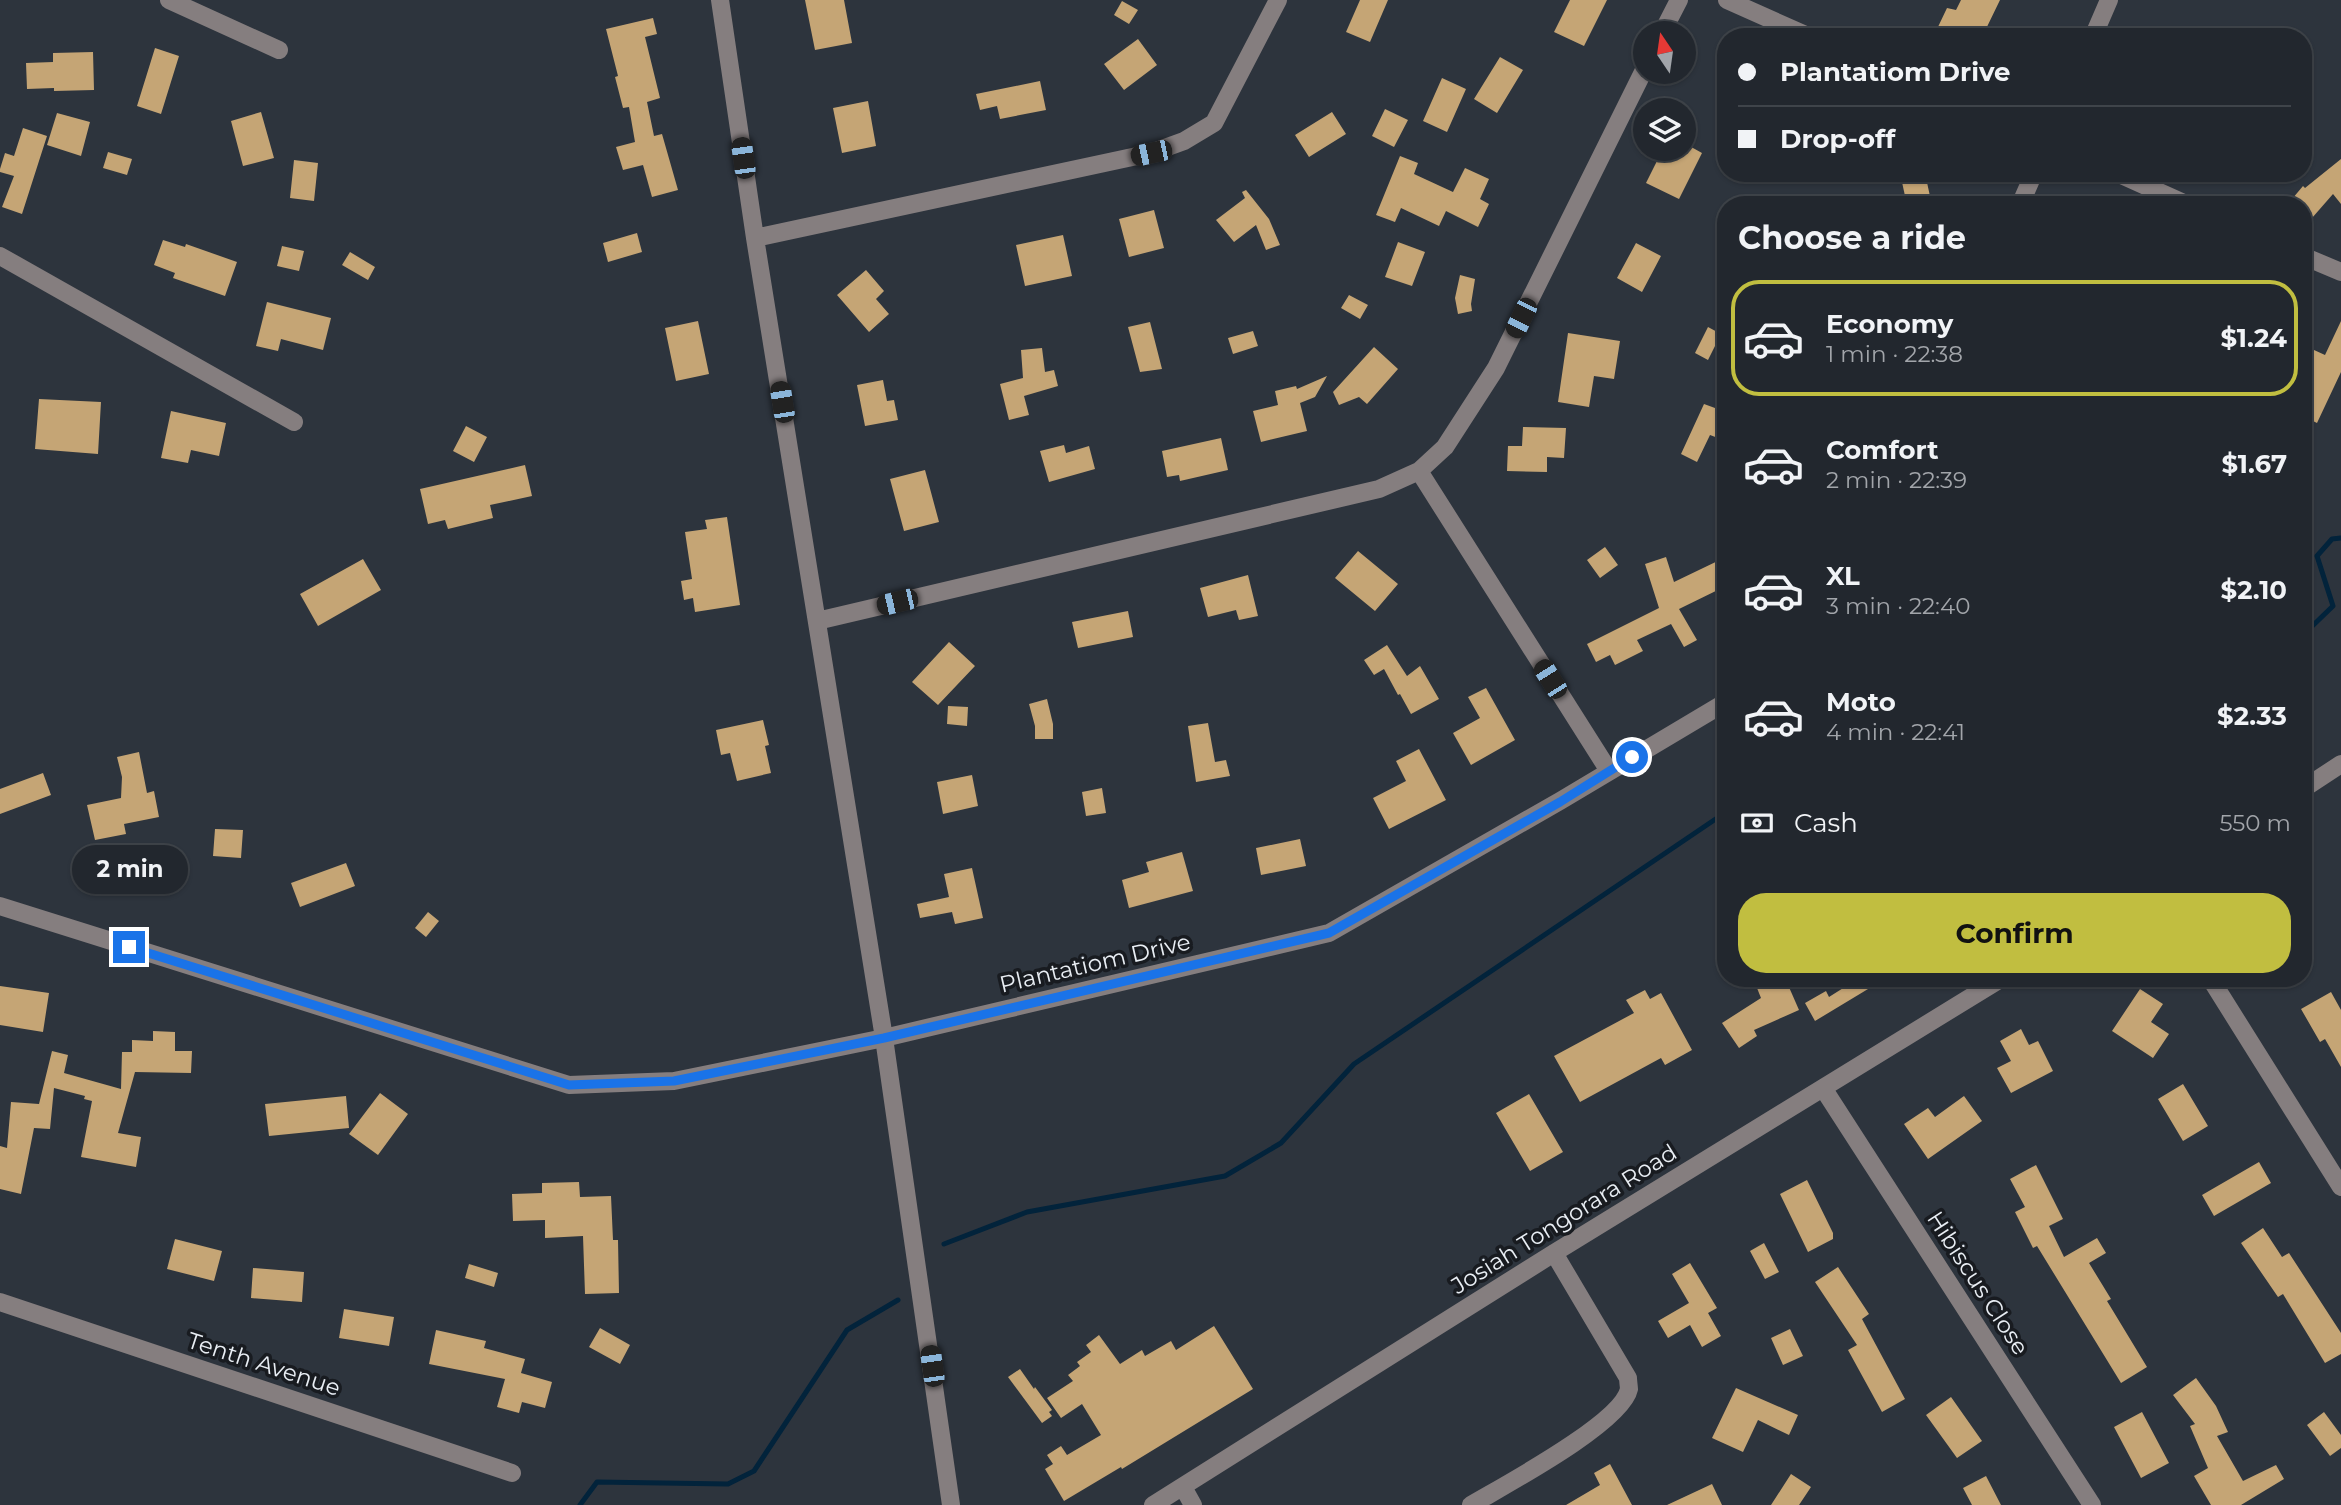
<!DOCTYPE html>
<meta charset="utf-8">
<style>
:root{--surface:#22272e;--page:#2e333a;--text:#f1f3f6;--muted:#a2a5aa;--line:#3f444a;--accent:#c1be40}
body{margin:0;font-family:Montserrat,sans-serif;background:var(--page);color:var(--text);height:100vh;display:flex;flex-direction:column;font-size:26px;white-space:nowrap}
*{box-sizing:border-box;margin:0}
p{font-size:23px;color:var(--muted)}
.icon{flex:none;width:38px;height:38px;fill:none;stroke:currentColor;stroke-width:2;stroke-linecap:round;stroke-linejoin:round}
.map{position:relative;flex:1;overflow:hidden}
.panel{position:absolute;left:1717px;top:196px;width:595px;height:791px;display:flex;flex-direction:column;background:var(--surface);border-radius:28px;box-shadow:0 2px 5px #0004,0 0 0 2px var(--line)}
.panel>*{flex:none}
.banner{position:absolute;left:1717px;top:28px;width:595px;height:154px;border-radius:28px;box-shadow:0 2px 5px #0004,0 0 0 2px var(--line);display:grid;align-content:center;height:154px;padding:0 21px;background:var(--surface)}
.needle{width:46px;rotate:347deg}
.fabs{position:absolute;left:1633px;top:21px;display:grid;gap:14px}
.fabs a{display:grid;place-items:center;width:63px;height:63px;border-radius:50%;background:var(--surface);box-shadow:0 2px 5px #0004,0 0 0 2px var(--line);font-size:35px}
.end{position:absolute;width:32px;height:32px;margin:-16px;border:9px solid #1a73e8;background:#fff;box-shadow:0 0 0 4px #fff}
.from{border-radius:50%}
.bubble{position:absolute;height:49px;border-radius:24px;background:var(--surface);box-shadow:0 2px 5px #0004,0 0 0 2px var(--line);font-size:23px;font-weight:700;line-height:49px;text-align:center}
.car{position:absolute;width:21px;height:42px;margin:-21px -10px;border-radius:9px;box-shadow:0 0 5px 2px #0007;background:linear-gradient(#222 24%,#8ab4d8 0 40%,#222 0 76%,#8ab4d8 0 86%,#222 0)}
.banner b{display:flex;align-items:center;gap:24px;height:66px;font-size:26px}
.banner b+b{border-top:2px solid var(--line)}
.banner i{width:18px;height:18px;background:var(--text)}
ul{padding:0;list-style:none}
li{display:flex;align-items:center;gap:21px;height:116px;margin:0 14px 10px;padding:0 7px;border:4px solid transparent;border-radius:28px}
li div{flex:1}
li b{display:block;font-size:26px}
li em{font-style:normal;font-weight:700}
li.active{border-color:var(--accent)}
li>.icon{width:63px;height:63px;stroke-width:1.5}
h2{padding:0 21px;font-size:32px;line-height:84px}
.pay{display:flex;align-items:center;gap:18px;height:77px;padding:0 21px;font-size:26px}
.pay p{margin-inline-start:auto}
.cta{display:flex;gap:14px;margin-top:auto;padding:14px 21px}
.cta a{flex:1;height:80px;border-radius:28px;background:var(--accent);color:#111;font-size:28px;font-weight:700;line-height:80px;text-align:center}
.map>svg:first-child{display:block}
.lines{fill:none;stroke-linecap:round;stroke-linejoin:round}
.stream{stroke:#02233b;stroke-width:5}
.building{fill:#c5a575}
.minor{stroke:#857e7f;stroke-width:18}
.route{stroke:#1a73e8;stroke-width:9}
.labels{text-anchor:middle;stroke-width:7;stroke-linejoin:round;paint-order:stroke}
.street-label{font-size:23px;fill:#e9eef4;stroke:#181b20}
</style>
<div class="map">
<svg width="2341" height="1505" viewBox="0 0 2341 1505">
<rect width="100%" height="100%" fill="#2d343d"/>
<g class="lines">
<!-- stream -->
<path class="stream" d="M2303 635 2333 606 2317 556 2332 539 2341 538
M944 1244 1027 1212 1225 1176 1281 1143 1354 1064 1726 812
M580 1505 597 1482 728 1484 754 1471 847 1330 898 1300"/>
</g>
<!-- building -->
<path class="building" d="M805 0H844L852 43 815 50Z
M1360 0H1388L1370 42 1346 32Z
M1570 0H1607L1584 46 1554 32Z
M1961 0H2000L1984 33 1971 27 1966 37H1954L1937 29 1947 8 1956 10Z
M1122 1 1138 10 1129 24 1114 15Z
M653 18 657 34 645 37 660 98 647 102 654 136 662 134 678 190 652 197 643 165 623 170 616 147 635 142 629 107 623 108 615 77 618 76 606 29Z
M1138 39 1157 65 1124 90 1104 64Z
M155 48 179 56 161 114 137 106Z
M93 52 94 90 54 91V88L27 89 26 63 53 62V53Z
M1500 57 1523 70 1497 113 1474 99Z
M1442 78 1466 89 1447 132 1423 121Z
M1040 81 1046 110 1000 119 997 106 980 110 976 94Z
M868 101 876 146 842 153 833 108Z
M1385 109 1408 120 1394 147 1372 136Z
M261 112 274 158 243 166 231 121Z
M1332 112 1346 134 1309 157 1295 135Z
M57 113 90 122 81 156 47 145Z
M23 128 47 136 22 214 2 207 14 176 0 172V169L5 153 14 156Z
M1684 143 1702 153 1679 199 1646 183 1663 149H1684Z
M108 152 132 159 127 175 103 168Z
M1400 156 1418 163 1414 174 1453 192 1465 168 1489 179 1480 199 1489 204 1478 227 1446 211 1439 226 1401 208 1395 222 1376 215Z
M2341 159V204L2333 194 2312 218 2303 210V205H2287L2303 186 2305 188Z
M294 160 318 163 314 201 290 198Z
M1900 173H1925L1931 201 1907 205Z
M1246 190 1269 219 1280 245 1266 250 1256 225 1234 242 1216 220 1245 198 1242 192Z
M1154 210 1164 248 1129 257 1119 219Z
M637 233 642 252 608 262 603 243Z
M1063 235 1072 276 1025 286 1016 245Z
M163 240 185 247 186 244 237 262 225 296 173 278 175 273 154 265Z
M1398 242 1425 252 1412 286 1385 277Z
M1636 243 1661 256 1642 292 1617 278Z
M282 246 304 251 299 271 277 266Z
M350 252 375 267 368 280 342 265Z
M866 270 884 291 876 299 889 314 869 332 837 295Z
M1460 275 1475 279 1471 304 1472 311 1458 314 1455 298Z
M1349 295 1368 305 1360 319 1341 308Z
M267 302 331 318 323 350 281 339 278 351 256 346Z
M698 321 709 374 676 381 665 328Z
M2341 321V372L2317 423 2303 416V345L2325 355Z
M1150 322 1162 369 1140 372 1128 327Z
M1708 327 1721 334 1708 360 1695 353Z
M1253 331 1258 346 1233 354 1228 338Z
M1568 333 1620 341 1614 379 1594 376 1589 407 1558 402Z
M1374 347 1398 369 1367 404 1359 397 1339 405 1333 392Z
M1042 348 1045 372 1054 370 1058 386 1024 396 1029 415 1009 420 1000 384 1023 378 1021 350Z
M1327 376 1315 397 1300 403 1307 431 1261 442 1253 411 1278 405 1275 391 1296 386 1297 389Z
M883 380 887 401 894 400 898 420 865 426 857 385Z
M39 399 101 402 98 454 35 449Z
M1704 404 1726 412V441L1710 435 1697 462 1681 454Z
M171 411 226 423 219 456 191 450 188 463 161 458Z
M466 426 487 437 474 462 453 451Z
M1523 427 1566 428 1564 458 1547 457V472L1507 471 1508 446H1522Z
M1221 438 1228 470 1180 481 1179 475 1167 477 1162 451Z
M1064 445 1066 453 1089 446 1095 469 1049 482 1040 451Z
M525 465 532 496 490 505 493 518 448 529 445 520 428 524 420 489Z
M925 470 939 522 904 531 890 479Z
M727 517 740 605 695 612 693 598 684 600 681 581 692 579 685 532 707 529 705 520Z
M1605 547 1618 565 1600 578 1587 560Z
M1358 551 1398 584 1375 611 1335 578Z
M1666 557 1674 582 1726 557V586L1679 609 1697 640 1684 647 1671 624 1637 640 1643 651 1615 665 1610 655 1596 662 1587 644 1659 608 1645 564Z
M363 559 381 590 318 626 300 594Z
M1248 575 1258 616 1239 620 1236 610 1208 617 1200 588Z
M1128 611 1133 637 1078 648 1072 622Z
M949 642 975 666 938 705 912 682Z
M1387 645 1407 676 1420 666 1439 699 1411 714 1400 694 1398 695 1384 669 1374 675 1364 660Z
M1486 688 1515 740 1471 765 1453 733 1480 718 1468 697Z
M1047 699 1053 724V739H1035V726L1029 704Z
M948 706 968 707 967 726 947 724Z
M763 720 769 745 765 746 771 773 737 781 730 753 721 755 716 730Z
M1208 723 1215 762 1226 760 1230 776 1196 782 1188 726Z
M1419 749 1446 800 1389 829 1373 798 1406 781 1396 761Z
M139 752 147 793 154 791 159 817 124 824 126 834 95 840 87 805 121 798 122 777 117 757Z
M43 773 51 795 0 814V789Z
M972 775 978 806 943 814 937 782Z
M1102 788 1106 813 1086 816 1082 792Z
M215 829 243 830 241 858 213 856Z
M1300 839 1306 866 1261 875 1256 848Z
M1182 852 1193 891 1129 908 1122 880 1149 872 1146 862Z
M346 863 355 886 300 907 291 883Z
M972 868 983 918 955 924 952 912 920 918 917 904 949 897 944 874Z
M428 912 439 921 426 937 415 928Z
M1753 978H1785L1799 1010 1754 1030 1757 1036 1739 1048 1722 1023 1761 998Z
M1859 978H1869L1873 986 1815 1021 1805 1003 1826 991 1829 997Z
M0 986 49 993 43 1032 0 1025Z
M2140 989 2163 1004 2151 1022 2169 1034 2153 1058 2112 1031Z
M1645 990 1650 999 1661 993 1692 1050 1665 1065 1661 1058 1580 1102 1554 1056 1634 1013 1626 1000Z
M2331 992 2341 1010V1067L2325 1039 2320 1042 2301 1009Z
M2021 1029 2029 1045 2038 1041 2053 1071 2011 1093 1997 1068 2011 1061 2000 1041Z
M153 1031 175 1032V1051H192L191 1073 135 1072 118 1133 141 1137 136 1167 81 1157 92 1101 84 1099 85 1096 54 1088 50 1129 34 1128 21 1194 0 1189V1146L7 1148 11 1102 39 1104 52 1051 68 1055 64 1073 121 1089 122 1052H132V1040L153 1041Z
M2183 1084 2208 1126 2183 1141 2158 1099Z
M380 1093 408 1114 378 1155 349 1134Z
M1529 1094 1563 1152 1530 1171 1496 1113Z
M346 1096 349 1128 269 1136 265 1104Z
M1964 1096 1982 1121 1928 1159 1904 1124 1928 1108 1935 1117Z
M2259 1162 2271 1183 2214 1216 2202 1195Z
M2036 1165 2063 1219 2049 1226 2064 1257 2097 1238 2106 1253 2089 1263 2111 1299 2107 1301 2147 1367 2121 1383 2037 1246 2033 1248 2015 1212 2025 1207 2010 1179Z
M1807 1180 1833 1233V1239L1808 1252 1780 1194Z
M579 1182 580 1197 611 1196 613 1240H618L619 1293 585 1294 583 1236 545 1238V1220L513 1221 512 1194 542 1193V1183Z
M2263 1228 2282 1257 2289 1253 2341 1333V1354L2325 1363 2283 1294 2278 1297 2241 1243Z
M175 1239 222 1251 214 1281 167 1269Z
M1764 1243 1779 1272 1765 1279 1750 1251Z
M1690 1263 1717 1308 1708 1313 1721 1336 1702 1347 1690 1325 1668 1338 1658 1321 1689 1303 1672 1274Z
M469 1264 498 1273 494 1287 465 1278Z
M1838 1267 1869 1314 1862 1319 1905 1399 1882 1412 1848 1350 1857 1345 1815 1282Z
M253 1268 304 1272 302 1302 251 1298Z
M344 1309 394 1317 389 1346 339 1338Z
M1214 1326 1253 1389 1122 1469 1121 1467 1064 1501 1045 1469 1053 1464 1047 1455 1061 1446 1067 1455 1101 1435 1082 1404 1061 1418 1047 1398 1073 1381 1068 1375 1080 1366 1077 1362 1091 1352 1086 1345 1099 1335 1120 1364 1142 1350 1145 1356 1171 1341 1176 1350Z
M600 1328 630 1345 620 1364 589 1347Z
M1790 1329 1803 1356 1783 1365 1771 1338Z
M436 1330 486 1341 484 1348 525 1359 521 1373 552 1382 545 1408 522 1402 519 1413 497 1407 505 1379 429 1364Z
M1020 1369 1034 1389 1035 1387 1052 1410 1049 1412 1052 1416 1042 1423 1008 1377Z
M2196 1378 2216 1406 2228 1432 2217 1436 2243 1481 2276 1465 2284 1479 2241 1505H2211L2194 1476 2208 1468 2190 1426 2195 1424 2173 1395Z
M1736 1388 1798 1415 1789 1435 1758 1420 1743 1452 1712 1438Z
M1951 1397 1982 1441 1957 1458 1926 1415Z
M2142 1412 2169 1463 2141 1478 2114 1427Z
M2324 1412 2341 1435V1448L2330 1456 2307 1425Z
M1610 1464 1632 1505H1566L1600 1485 1594 1473Z
M1791 1474 1811 1487 1799 1505H1771Z
M1986 1476 2001 1505H1972L1963 1488Z
M1712 1484 1722 1505H1667Z"/>
<g class="lines">
<!-- minor -->
<path class="minor" d="M169 0 279 50
M720 0 755 238 884 1038 951 1505
M1727 0 1810 37
M1662 33 1679 0
M2093 37 2109 0
M2117 173 2188 205
M2020 205 2034 173
M755 238 1151 153 1184 141 1214 123 1278 0
M0 256 294 422
M2303 256 2341 272
M1419 471 1609 771
M817 621 1379 489 1419 471 1445 447 1496 368 1645 68
M2303 789 2341 764
M0 906 569 1085 674 1081 884 1038 1329 933 1560 801 1726 702
M2210 978 2341 1187
M1823 1088 2092 1505
M0 1302 512 1473
M1183 1487 1193 1505
M1153 1505 1554 1253 2002 978
M1471 1505C1503 1486 1622 1423 1629 1389 1629 1388 1628 1380 1628 1378L1554 1253"/>
</g>
<g class="lines">
<!-- route -->
<path class="route" d="M129 947 569 1085 674 1081 884 1038 1329 933 1560 802 1632 757"/>
</g>
<g class="labels">
<!-- street labels -->
<g class="street-label">
<text transform="translate(1095 963) rotate(-13)" y="8">Plantatiom Drive</text>
<text transform="translate(1564 1219) rotate(-32)" y="8">Josiah Tongorara Road</text>
<text transform="translate(1978 1283) rotate(57)" y="8">Hibiscus Close</text>
<text transform="translate(264 1364) rotate(18)" y="8">Tenth Avenue</text>
</g>
</g>
</svg>
<div class="fabs">
<a><svg class="needle" viewBox="-14 -14 28 28"><path d="M0-13l5 13h-10z" fill="#e53935"/><path d="M0 13l5-13h-10z" fill="#a2a5aa"/></svg></a>
<a><svg class="icon" aria-label="layers" viewBox="0 0 24 24"><path d="M12 4l9 5-9 5-9-5zM3 14l9 5 9-5"/></svg></a>
</div>
<i class="end from" style="left:1632px;top:757px"></i>
<i class="end" style="left:129px;top:947px"></i>
<div class="bubble" style="left:72px;top:845px;width:116px">2 min</div>
<i class="car" style="left:1151px;top:153px;rotate:258deg"></i>
<i class="car" style="left:743px;top:158px;rotate:352deg"></i>
<i class="car" style="left:1521px;top:318px;rotate:206deg"></i>
<i class="car" style="left:782px;top:402px;rotate:351deg"></i>
<i class="car" style="left:897px;top:602px;rotate:257deg"></i>
<i class="car" style="left:1550px;top:679px;rotate:328deg"></i>
<i class="car" style="left:932px;top:1366px;rotate:352deg"></i>
<div class="banner">
<b><i class="from"></i>Plantatiom Drive</b>
<b><i></i>Drop-off</b>
</div>
<section class="panel">
<h2>Choose a ride</h2>
<ul>
<li class="active"><svg class="icon" aria-label="car" viewBox="0 0 24 24"><path d="M5 17H2v-5l4-1 3-4h7l3 4 3 1v5h-3M9 17h6M6 11h13"/><circle cx="7" cy="17" r="2"/><circle cx="17" cy="17" r="2"/></svg><div><b>Economy</b><p>1 min · 22:38</p></div><em>$1.24</em></li>
<li><svg class="icon" aria-label="car" viewBox="0 0 24 24"><path d="M5 17H2v-5l4-1 3-4h7l3 4 3 1v5h-3M9 17h6M6 11h13"/><circle cx="7" cy="17" r="2"/><circle cx="17" cy="17" r="2"/></svg><div><b>Comfort</b><p>2 min · 22:39</p></div><em>$1.67</em></li>
<li><svg class="icon" aria-label="car" viewBox="0 0 24 24"><path d="M5 17H2v-5l4-1 3-4h7l3 4 3 1v5h-3M9 17h6M6 11h13"/><circle cx="7" cy="17" r="2"/><circle cx="17" cy="17" r="2"/></svg><div><b>XL</b><p>3 min · 22:40</p></div><em>$2.10</em></li>
<li><svg class="icon" aria-label="car" viewBox="0 0 24 24"><path d="M5 17H2v-5l4-1 3-4h7l3 4 3 1v5h-3M9 17h6M6 11h13"/><circle cx="7" cy="17" r="2"/><circle cx="17" cy="17" r="2"/></svg><div><b>Moto</b><p>4 min · 22:41</p></div><em>$2.33</em></li>
</ul>
<div class="pay"><svg class="icon" aria-label="cash" viewBox="0 0 24 24"><path d="M3 7h18v10H3z"/><circle cx="12" cy="12" r="2"/></svg>Cash<p>550 m</p></div>
<div class="cta"><a>Confirm</a></div>
</section>
</div>
